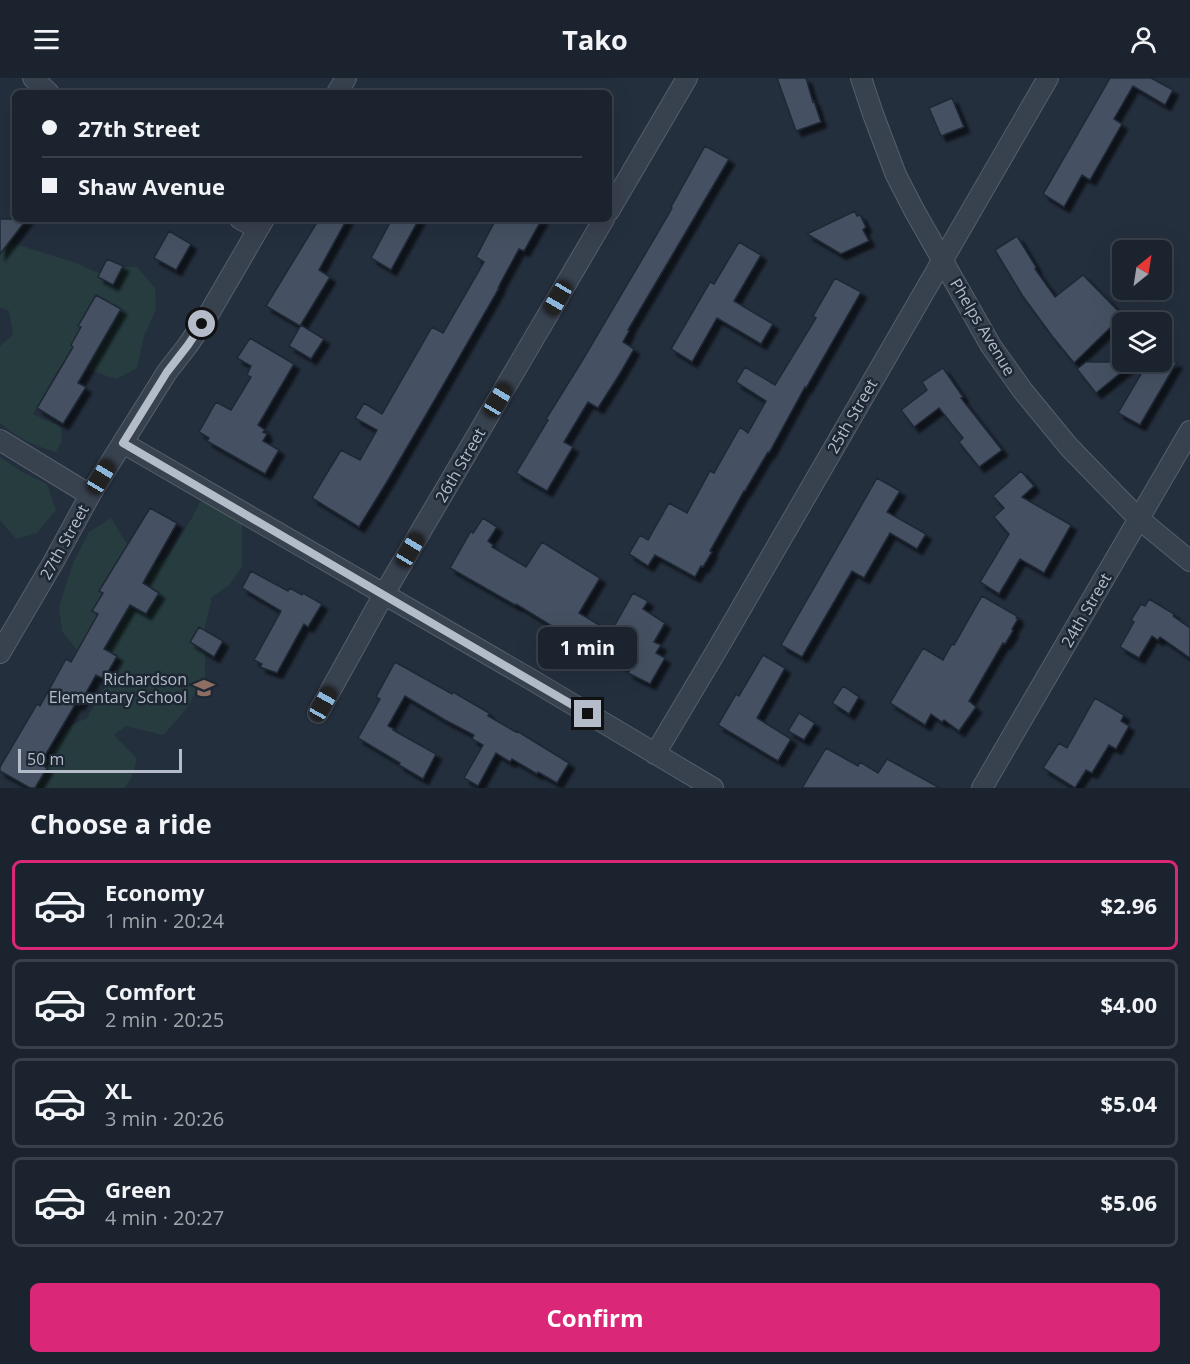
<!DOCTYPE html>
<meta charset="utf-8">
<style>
:root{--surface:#1b232e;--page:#242b36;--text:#f1f3f6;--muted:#a0a4aa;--line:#39404a;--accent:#db2777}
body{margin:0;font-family:"Open Sans",sans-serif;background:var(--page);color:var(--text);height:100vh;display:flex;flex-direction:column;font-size:22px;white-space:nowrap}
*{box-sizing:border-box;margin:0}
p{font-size:20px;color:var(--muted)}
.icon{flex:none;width:33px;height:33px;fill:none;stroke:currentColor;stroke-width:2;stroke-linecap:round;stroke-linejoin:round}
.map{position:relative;height:710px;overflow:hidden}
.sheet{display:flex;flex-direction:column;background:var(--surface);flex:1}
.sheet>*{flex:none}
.banner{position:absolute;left:12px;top:12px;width:600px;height:132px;border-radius:9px;box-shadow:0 6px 24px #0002,0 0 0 2px var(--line);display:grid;align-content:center;height:132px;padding:0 30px;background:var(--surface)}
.needle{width:39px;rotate:30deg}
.controls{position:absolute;left:1112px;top:162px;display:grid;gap:12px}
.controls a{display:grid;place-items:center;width:60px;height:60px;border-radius:9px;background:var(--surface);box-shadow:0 6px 24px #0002,0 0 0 2px var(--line);font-size:30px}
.scale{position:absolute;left:18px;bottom:15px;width:164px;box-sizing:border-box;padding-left:6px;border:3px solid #b4bcc9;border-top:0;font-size:16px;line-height:21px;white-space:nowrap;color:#b4bcc9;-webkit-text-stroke:4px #1d2633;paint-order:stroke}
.end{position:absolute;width:27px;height:27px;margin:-14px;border:8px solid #b4bcc9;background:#111;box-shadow:0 0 0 3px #111}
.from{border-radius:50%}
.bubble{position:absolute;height:42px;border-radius:9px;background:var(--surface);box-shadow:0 6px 24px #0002,0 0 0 2px var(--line);font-size:20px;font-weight:700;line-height:42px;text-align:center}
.car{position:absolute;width:18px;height:36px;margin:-18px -9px;border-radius:8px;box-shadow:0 0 4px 2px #0007;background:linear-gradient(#222 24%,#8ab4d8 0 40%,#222 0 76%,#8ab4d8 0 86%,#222 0)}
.banner b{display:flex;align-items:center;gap:21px;height:57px;font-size:22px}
.banner b+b{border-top:2px solid var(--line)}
.banner i{width:15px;height:15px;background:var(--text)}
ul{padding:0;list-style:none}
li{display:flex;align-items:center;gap:18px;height:90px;margin:0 12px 9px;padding:0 18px;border:3px solid var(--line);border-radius:9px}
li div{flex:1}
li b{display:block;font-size:22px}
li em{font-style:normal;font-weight:700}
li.current{border-color:var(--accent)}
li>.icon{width:54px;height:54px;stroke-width:1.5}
h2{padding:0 30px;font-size:27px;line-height:72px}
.primary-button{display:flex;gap:12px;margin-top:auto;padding:12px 30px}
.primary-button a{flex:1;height:69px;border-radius:9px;background:var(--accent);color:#fff;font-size:24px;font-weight:700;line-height:69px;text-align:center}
header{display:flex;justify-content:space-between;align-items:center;height:78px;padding:0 30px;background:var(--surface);font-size:27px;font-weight:700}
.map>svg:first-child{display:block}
.green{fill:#263c3f}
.building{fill:#455162;stroke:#1f2835;stroke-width:1.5;filter:url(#shadow)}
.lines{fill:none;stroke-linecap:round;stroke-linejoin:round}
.minor-casing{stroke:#565f6c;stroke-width:22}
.minor{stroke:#38414e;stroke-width:20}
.route{stroke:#b4bcc9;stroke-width:8}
.labels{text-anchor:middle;stroke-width:5;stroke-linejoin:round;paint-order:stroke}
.street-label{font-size:16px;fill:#b4bcc9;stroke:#1d2633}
.poi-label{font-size:16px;fill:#b4bcc9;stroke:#1d2633;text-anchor:end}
</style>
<header><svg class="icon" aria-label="menu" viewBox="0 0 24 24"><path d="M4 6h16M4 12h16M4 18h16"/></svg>Tako<svg class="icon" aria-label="person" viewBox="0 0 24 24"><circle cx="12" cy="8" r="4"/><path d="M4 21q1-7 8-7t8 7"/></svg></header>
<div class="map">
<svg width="1190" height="710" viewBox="0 0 1190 710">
<defs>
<filter id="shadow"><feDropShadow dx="5.5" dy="5.5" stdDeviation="1.5" flood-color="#0009"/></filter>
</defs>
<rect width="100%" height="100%" fill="#242f3e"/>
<!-- green -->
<path class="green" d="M0 161 76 185 98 195 117 189H137L155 210 156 231 144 258 137 290 116 301 71 286 58 292 33 336 61 349 62 363 56 374C36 369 16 359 0 345V268L13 257 9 233 0 229Z
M0 379 22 394 47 406 56 432 37 455 16 461 0 442Z
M200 424 224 427 242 441V489L230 506 212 519 205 548V599L184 634 163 657 126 648 114 657 137 681 131 701 124 710H29L69 648 87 640 121 581 81 577 62 553 59 529 73 485 89 454 111 440 123 460 146 488 166 481 192 440Z"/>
<!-- building -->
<path class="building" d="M777 0H806L813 24 814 23 821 44 796 53Z
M1110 0H1151L1173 12 1165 27 1133 8 1114 41 1122 46 1090 102 1082 97 1064 129 1043 116Z
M952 20 964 49 941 58 929 30Z
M705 68 729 81 628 252 629 253 623 264 634 271 619 297 598 330 588 324 564 364 573 369 547 413 516 395 548 342 546 341 582 283 667 139 672 130 671 129Z
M855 133 857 138 860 137 866 149 863 152 869 163 841 176 807 156Z
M0 141H27L0 176Z
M319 141H347L319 192 330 199 300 248 266 228Z
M392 141H419L391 192 371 180Z
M496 141H542L524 173 519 171 501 204 498 210H499L438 316 388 402 359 449 312 420 341 372 360 382 377 352 355 340 364 325 382 336 432 249 443 255 484 184 476 179Z
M169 153 191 166 176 192 154 180Z
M1017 158 1036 189 1035 191 1055 219 1083 197 1129 244H1112L1114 246 1074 285 1052 258 1022 217 995 172Z
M739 164 761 177 734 223 773 246 761 266 717 240 692 284 671 271 710 204 714 206Z
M107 181 123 188 113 207 98 199Z
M835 200 861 214 806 310 805 309 769 375 768 374 745 413H744L710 473 712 474 703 489 701 488 695 499 655 477 648 488 629 476 640 457 648 462 669 425 687 435 710 393 714 395 740 349 748 355 766 323 736 304 745 289 775 307 816 240 813 238Z
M96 217 121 231 78 305 86 309 63 346 37 330 73 269 71 267 81 249 78 248Z
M301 247 324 261 311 281 289 268Z
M250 260 294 286 258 347 265 352 263 354 267 356 263 363 279 372 265 396 207 363 209 360 199 354 216 324 231 332 251 299 247 297 251 288 237 280Z
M1086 284H1134L1096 315 1077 291Z
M1148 284H1177L1140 347 1118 335Z
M943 290 963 319 961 320 1002 372 979 389 959 364 963 360 939 330 914 349 901 332 927 312 922 304Z
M1021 393 1034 408 1022 419 1071 447 1044 495 1020 481 999 516 980 504 1009 456 994 439 1004 430 993 418Z
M877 400 900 413 887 434 926 456 917 471 890 455 864 500 852 493 802 579 781 567Z
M150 430 177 445 143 505 159 515 146 536 130 527 104 571 117 578 104 601 96 597 79 627 76 625 40 686 47 690 35 710H30L0 693V689L37 626 40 628 66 581 71 584 98 536 92 533 103 515 99 513Z
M483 440 497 449 488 463 493 467 492 469 526 489 542 464 600 500 579 535 611 554 633 515 648 523 643 531 665 545 654 564 661 567 656 575 665 580 650 606 628 595 630 592 600 575 599 577 516 526 515 527 450 490 471 453 473 455Z
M251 493 288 513 290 510 302 517 303 515 322 526 308 549 304 546 277 595 260 589 262 586 254 582 281 533 242 510Z
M982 518 1017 538 1016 540 1018 541 1012 551 1013 553 1005 566 1003 565 969 623 976 629 959 653 944 642 942 644 931 636 925 647 890 625 923 570 943 582 952 566 954 567Z
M1149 521 1174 536 1173 538 1190 550V580L1160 559 1158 562 1152 558 1139 580 1120 569 1134 544 1131 542 1141 526 1145 528Z
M199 549 223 563 214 579 190 564Z
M763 577 785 590 757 640 791 661 778 683 718 647 736 616 739 618Z
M395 584 452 616 453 614 489 635 488 638 516 654 517 653 569 685 557 705 538 694 537 696 512 681 510 684 496 675 478 708 464 700 483 667 472 661 474 657 445 642 405 618 388 648 394 651 393 652 436 676 423 701 399 687 400 685 358 660 380 621 376 619Z
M843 608 859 619 849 636 832 625Z
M1095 620 1124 637 1121 643 1129 648 1116 671 1109 667 1092 695 1086 692 1075 710 1043 690 1059 665 1067 670Z
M799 635 815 645 804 662 788 653Z
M826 670 858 688 860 684 878 695 887 681 940 710H802Z"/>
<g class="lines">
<defs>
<path id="minor" d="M33 0 49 15
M861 0 873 36 896 97 914 132 991 268 1023 313 1069 369 1139 441 1190 483
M337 15 346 0
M609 133 687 0
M240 141 258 151
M0 362 90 417
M123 365 532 602 713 710
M0 575 54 483 90 417 167 294 188 267 207 239 264 141
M318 635 384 516 604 141
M655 676 721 565 1048 0
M982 710 1190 353"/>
</defs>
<!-- minor casing -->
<use href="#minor" class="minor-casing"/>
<!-- minor -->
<use href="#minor" class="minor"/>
</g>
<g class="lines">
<!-- route -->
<path class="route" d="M202 246 188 267 167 294 123 365 588 636"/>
</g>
<!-- icons -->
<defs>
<symbol id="school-bare" viewBox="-9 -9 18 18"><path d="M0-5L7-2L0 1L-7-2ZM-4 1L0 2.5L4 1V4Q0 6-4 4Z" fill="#8d6e63" stroke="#1d2633" stroke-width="2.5" paint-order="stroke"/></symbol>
</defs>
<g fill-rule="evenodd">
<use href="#school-bare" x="189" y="595" width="30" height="30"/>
</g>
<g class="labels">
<!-- street labels -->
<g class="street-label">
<text transform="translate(983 249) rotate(59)" y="6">Phelps Avenue</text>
<text transform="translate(852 338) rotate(-60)" y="6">25th Street</text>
<text transform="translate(460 387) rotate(-60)" y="6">26th Street</text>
<text transform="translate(64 464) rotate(-61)" y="6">27th Street</text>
<text transform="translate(1086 532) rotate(-60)" y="6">24th Street</text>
</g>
<!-- poi labels -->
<g class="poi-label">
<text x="187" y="607">Richardson<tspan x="187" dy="18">Elementary School</tspan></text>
</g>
</g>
</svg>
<div class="controls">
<a><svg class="needle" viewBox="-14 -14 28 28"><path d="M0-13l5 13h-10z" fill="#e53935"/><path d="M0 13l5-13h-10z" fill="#a0a4aa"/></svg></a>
<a><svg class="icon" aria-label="layers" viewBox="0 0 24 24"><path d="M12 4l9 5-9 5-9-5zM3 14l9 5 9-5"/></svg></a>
</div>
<div class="scale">50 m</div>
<i class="end from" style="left:202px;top:246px"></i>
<i class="end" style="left:588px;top:636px"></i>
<div class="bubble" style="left:538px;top:549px;width:99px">1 min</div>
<i class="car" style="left:558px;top:220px;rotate:210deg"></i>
<i class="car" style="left:498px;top:322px;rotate:31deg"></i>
<i class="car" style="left:101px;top:399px;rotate:31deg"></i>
<i class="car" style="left:410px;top:472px;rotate:31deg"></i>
<i class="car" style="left:323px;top:626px;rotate:29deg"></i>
<div class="banner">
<b><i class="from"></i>27th Street</b>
<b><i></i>Shaw Avenue</b>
</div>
</div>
<section class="sheet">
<h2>Choose a ride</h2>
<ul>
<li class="current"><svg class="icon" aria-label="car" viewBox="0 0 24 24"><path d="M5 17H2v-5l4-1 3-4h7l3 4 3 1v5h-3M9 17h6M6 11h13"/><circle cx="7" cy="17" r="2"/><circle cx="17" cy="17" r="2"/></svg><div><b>Economy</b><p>1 min · 20:24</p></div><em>$2.96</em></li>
<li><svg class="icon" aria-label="car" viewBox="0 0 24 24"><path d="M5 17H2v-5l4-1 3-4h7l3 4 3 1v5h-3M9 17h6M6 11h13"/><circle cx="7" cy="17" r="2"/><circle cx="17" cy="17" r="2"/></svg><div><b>Comfort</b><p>2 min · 20:25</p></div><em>$4.00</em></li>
<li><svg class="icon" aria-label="car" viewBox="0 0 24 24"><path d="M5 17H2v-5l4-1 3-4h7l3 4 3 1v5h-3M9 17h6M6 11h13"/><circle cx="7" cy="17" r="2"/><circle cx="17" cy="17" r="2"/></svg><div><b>XL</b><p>3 min · 20:26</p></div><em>$5.04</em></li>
<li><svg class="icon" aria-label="car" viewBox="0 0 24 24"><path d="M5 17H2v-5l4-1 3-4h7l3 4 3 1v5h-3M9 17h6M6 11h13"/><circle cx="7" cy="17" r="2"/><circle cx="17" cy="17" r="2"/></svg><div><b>Green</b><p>4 min · 20:27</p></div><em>$5.06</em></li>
</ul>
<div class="primary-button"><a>Confirm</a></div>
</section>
